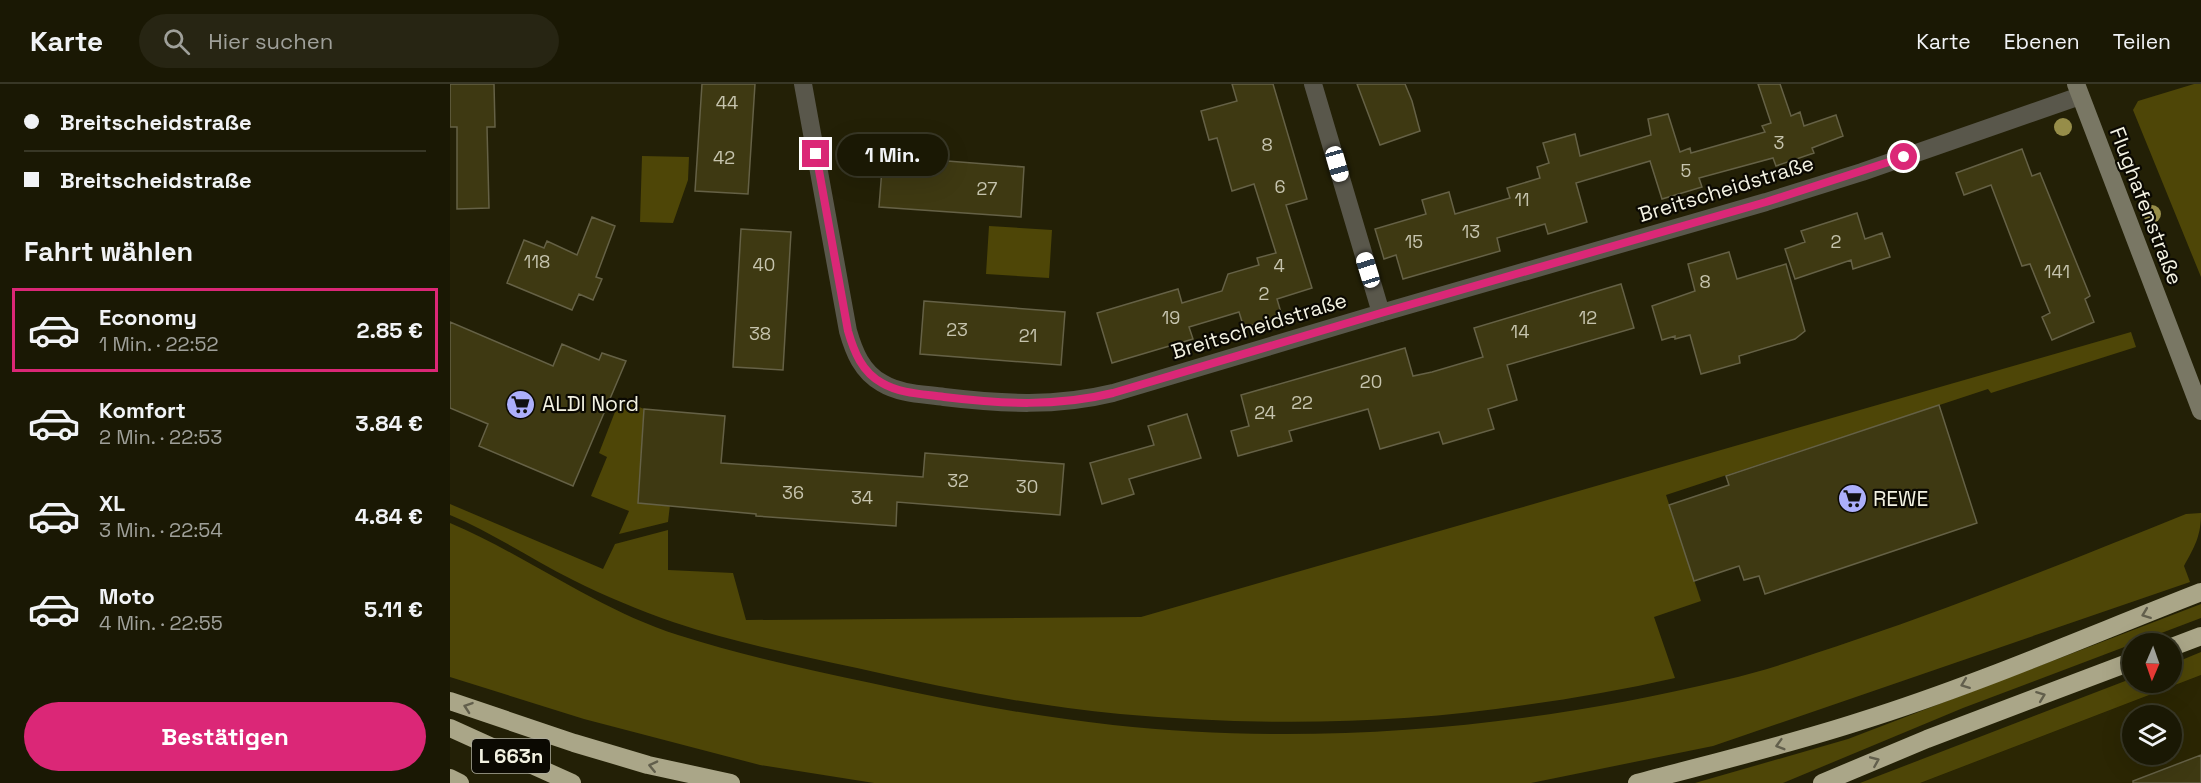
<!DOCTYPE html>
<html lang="de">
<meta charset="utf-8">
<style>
:root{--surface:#1a1804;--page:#272513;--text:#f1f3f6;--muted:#9fa09a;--line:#383726;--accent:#db2777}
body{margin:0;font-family:"Space Grotesk",sans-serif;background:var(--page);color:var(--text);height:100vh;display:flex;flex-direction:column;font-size:22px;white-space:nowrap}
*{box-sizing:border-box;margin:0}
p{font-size:20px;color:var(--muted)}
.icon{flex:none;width:33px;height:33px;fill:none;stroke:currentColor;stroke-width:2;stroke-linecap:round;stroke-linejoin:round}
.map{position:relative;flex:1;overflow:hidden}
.sheet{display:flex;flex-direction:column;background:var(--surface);width:450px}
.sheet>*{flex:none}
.guide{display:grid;align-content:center;height:132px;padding:0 24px;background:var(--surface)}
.needle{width:39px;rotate:182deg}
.tools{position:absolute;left:1672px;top:549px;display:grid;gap:12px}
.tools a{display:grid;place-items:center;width:60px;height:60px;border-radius:50%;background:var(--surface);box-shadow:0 6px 24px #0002,0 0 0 2px var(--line);font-size:30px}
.end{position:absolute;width:27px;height:27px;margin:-14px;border:8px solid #db2777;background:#fff;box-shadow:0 0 0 3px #fff}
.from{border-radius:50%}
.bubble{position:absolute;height:42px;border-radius:21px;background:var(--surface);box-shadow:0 6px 24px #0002,0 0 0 2px var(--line);font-size:20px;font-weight:600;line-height:42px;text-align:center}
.car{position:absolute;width:18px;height:36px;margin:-18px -9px;border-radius:8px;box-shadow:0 0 4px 2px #0007;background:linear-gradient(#fff 24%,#345 0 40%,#fff 0 76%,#345 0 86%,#fff 0)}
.guide b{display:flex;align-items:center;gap:21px;height:57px;font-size:22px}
.guide b+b{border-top:2px solid var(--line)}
.guide i{width:15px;height:15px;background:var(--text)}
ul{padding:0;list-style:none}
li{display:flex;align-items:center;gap:18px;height:84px;margin:0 12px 9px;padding:0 12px;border:3px solid transparent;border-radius:0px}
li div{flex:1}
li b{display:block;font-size:22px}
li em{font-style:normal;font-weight:600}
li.active{border-color:var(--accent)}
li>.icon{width:54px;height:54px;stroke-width:1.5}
h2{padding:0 24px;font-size:27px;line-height:72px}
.cta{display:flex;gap:12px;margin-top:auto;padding:12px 24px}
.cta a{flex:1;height:69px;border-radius:36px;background:var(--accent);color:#fff;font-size:24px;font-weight:600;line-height:69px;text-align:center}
header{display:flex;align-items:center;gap:36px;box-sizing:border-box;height:84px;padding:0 30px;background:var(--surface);border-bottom:2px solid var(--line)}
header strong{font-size:28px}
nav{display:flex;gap:33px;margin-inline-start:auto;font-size:21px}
.search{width:420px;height:54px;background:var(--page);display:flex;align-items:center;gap:15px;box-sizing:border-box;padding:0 21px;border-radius:33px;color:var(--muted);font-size:22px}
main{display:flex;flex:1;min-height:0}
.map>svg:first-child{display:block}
.built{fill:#2b2603;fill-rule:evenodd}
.green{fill:#4e4607}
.building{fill:#3e3912;stroke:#656146;stroke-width:1.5}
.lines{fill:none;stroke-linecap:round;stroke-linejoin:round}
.street{stroke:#59574b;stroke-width:18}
.secondary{stroke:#797764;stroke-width:18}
.highway{stroke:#aaa688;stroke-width:18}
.tree{fill:#968d49}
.oneway{stroke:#625f4c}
.route{stroke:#db2777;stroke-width:8}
.labels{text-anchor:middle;stroke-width:4.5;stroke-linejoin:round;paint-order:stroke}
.number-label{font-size:18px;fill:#c6c4ae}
.shield{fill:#0b0902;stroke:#adac9f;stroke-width:1.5}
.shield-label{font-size:20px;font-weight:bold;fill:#f3f2e2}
.street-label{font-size:21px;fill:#f3f2e2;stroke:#0b0902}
.poi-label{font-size:21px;fill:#f3f2e2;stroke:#0b0902;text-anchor:start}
</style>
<header>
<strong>Karte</strong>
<div class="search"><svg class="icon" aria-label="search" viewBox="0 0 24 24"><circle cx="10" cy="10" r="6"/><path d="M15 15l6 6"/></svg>Hier suchen</div>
<nav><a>Karte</a><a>Ebenen</a><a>Teilen</a></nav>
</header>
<main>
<section class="sheet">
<div class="guide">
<b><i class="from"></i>Breitscheidstraße</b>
<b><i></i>Breitscheidstraße</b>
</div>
<h2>Fahrt wählen</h2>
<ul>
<li class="active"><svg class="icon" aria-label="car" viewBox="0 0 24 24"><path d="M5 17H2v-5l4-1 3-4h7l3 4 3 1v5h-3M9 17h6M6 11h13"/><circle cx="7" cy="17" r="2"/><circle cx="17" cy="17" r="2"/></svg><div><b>Economy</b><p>1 Min. · 22:52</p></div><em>2.85 €</em></li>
<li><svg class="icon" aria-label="car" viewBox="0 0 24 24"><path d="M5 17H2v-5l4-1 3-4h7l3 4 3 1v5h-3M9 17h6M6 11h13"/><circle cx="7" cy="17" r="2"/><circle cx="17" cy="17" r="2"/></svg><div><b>Komfort</b><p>2 Min. · 22:53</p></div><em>3.84 €</em></li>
<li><svg class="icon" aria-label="car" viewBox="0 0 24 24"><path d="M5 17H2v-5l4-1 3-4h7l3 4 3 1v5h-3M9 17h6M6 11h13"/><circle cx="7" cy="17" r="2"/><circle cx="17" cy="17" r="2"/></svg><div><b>XL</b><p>3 Min. · 22:54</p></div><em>4.84 €</em></li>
<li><svg class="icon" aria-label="car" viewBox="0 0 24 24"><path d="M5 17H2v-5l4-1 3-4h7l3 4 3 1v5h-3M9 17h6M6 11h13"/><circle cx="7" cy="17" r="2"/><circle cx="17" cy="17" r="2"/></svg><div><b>Moto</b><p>4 Min. · 22:55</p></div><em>5.11 €</em></li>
</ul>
<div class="cta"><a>Bestätigen</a></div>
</section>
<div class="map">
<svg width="1751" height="699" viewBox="0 0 1751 699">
<rect width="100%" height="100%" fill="#232006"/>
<!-- built -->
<path class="built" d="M1751 591V699H1470ZM1683 632H1722V670H1683Z"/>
<!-- green -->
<path class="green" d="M1744 0H1751V193L1683 26 1688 17Z
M192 72 239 73 238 96 223 139 190 138Z
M539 142 602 146 599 194 536 190Z
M1681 248 1686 263 1541 309 1538 305 1216 411 1251 517 1204 533 1225 594C1176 605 1126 614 1075 621 942 641 804 642 670 630 582 622 494 604 407 584 345 571 283 558 223 538 189 526 155 512 123 496 81 475 43 449 0 431V420L153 485 165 460 218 446V486L283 489 296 536 691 533Z
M170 315 194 325 188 419 220 421 218 438 169 450 179 427 141 412 157 373 149 369Z
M1751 429C1751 452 1745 462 1734 482L1740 498 1263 662 1081 699H424L310 681 134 635 0 593V439C78 472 146 525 228 551 291 571 356 585 421 599 501 617 581 632 663 641 867 663 1076 644 1275 596 1319 586 1363 570 1405 556 1517 518 1627 474 1736 430Z
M1751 520V534L1513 624 1333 699H1245L1398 655Z
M1751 568V591L1470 699H1410L1683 594V598H1722V580Z"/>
<!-- building -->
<path class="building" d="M0 0H44L45 43H37L39 124 7 125V43H0Z
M252 0H305L298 110 245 107Z
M782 0H823L857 115 836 121 862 204 827 215 832 232 794 244 789 228 739 243 743 255 662 279 647 229 728 205 732 219 772 207 778 190 809 181 807 174 826 169 804 100 782 107 767 54 759 56 751 27 787 17Z
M907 0H955L962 17 970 47 930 61Z
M1308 0H1330L1341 32 1350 28 1354 42 1386 31 1393 52 1362 64 1364 69 1326 82 1323 74 1249 94 1252 103 1212 115 1200 77 1126 99 1137 138 1098 150 1095 140 1047 154 1050 167 953 195 946 171 934 175 925 145 976 130 972 116 999 108 1005 130 1060 114 1057 104 1090 94 1087 83 1099 79 1093 59 1125 50 1130 72 1201 51 1198 35 1218 30 1230 68 1240 64 1241 69 1315 48 1312 42 1321 39Z
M1572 65 1582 92 1590 89 1640 212 1635 215 1644 238 1602 256 1592 233 1600 229 1580 180 1572 182 1541 101 1514 111 1506 89Z
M433 72 574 83 571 133 429 123Z
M1407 129 1415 155 1432 149 1440 173 1403 185 1401 176 1345 195 1335 165 1355 158 1351 147Z
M142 133 165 142 146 193 152 195 143 216 129 210 122 226 57 199 74 156 94 164 97 157 127 171Z
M291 145 341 148 333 286 283 283Z
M1279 168 1287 195 1336 180 1355 247 1345 255 1289 272 1290 279 1251 290 1240 251 1225 255V252L1212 256 1202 222 1245 207 1238 180Z
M1171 200 1184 244 1057 281 1067 316 1038 325 1044 345 993 360 989 348 930 365 918 325 839 347 842 357 788 372 781 347 799 342 791 311 955 264 963 292 982 288 1033 273 1024 244Z
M474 217 615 228 611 281 470 270Z
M0 238 103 282 112 260 149 276 152 269 176 277 123 402 29 362 38 340 0 324Z
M1489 321 1527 439 1315 510 1309 492 1294 496 1289 482 1244 497 1219 421 1279 401 1276 392Z
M194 325 275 332 271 379 473 393 475 369 614 380 610 431 447 418 446 442 306 432V430L188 419Z
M737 330 751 374 679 395 684 410 652 420 640 379 704 361 698 342Z
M1751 671V699H1683V697Z"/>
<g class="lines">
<!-- street -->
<path class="street" d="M353 0 398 247C404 268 412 288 432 299 450 310 473 310 494 313 552 320 606 323 663 309L931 229 1316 118 1412 88 1630 12
M863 0 931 229"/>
<!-- secondary -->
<path class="secondary" d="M1626 0 1751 327"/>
<!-- highway -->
<path class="highway" d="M1722 563 1751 552
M0 617 124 659 198 681 281 699
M0 644 122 699
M0 694 10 699
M1187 699C1262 679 1337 661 1411 637 1526 601 1638 552 1751 508
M1372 699 1477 655 1683 577"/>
</g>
<!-- trees -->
<g class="tree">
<circle cx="1613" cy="43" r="9"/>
<circle cx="1702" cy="130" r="9"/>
</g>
<!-- one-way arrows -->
<defs><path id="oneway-chevron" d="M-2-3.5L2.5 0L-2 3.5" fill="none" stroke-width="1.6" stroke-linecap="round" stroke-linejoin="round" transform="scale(1.5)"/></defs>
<g class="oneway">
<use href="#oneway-chevron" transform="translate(1696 530) rotate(159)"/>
<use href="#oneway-chevron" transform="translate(1515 600) rotate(159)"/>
<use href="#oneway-chevron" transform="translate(1591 612) rotate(-21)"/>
<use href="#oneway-chevron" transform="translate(18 623) rotate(-161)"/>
<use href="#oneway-chevron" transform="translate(1330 661) rotate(164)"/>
<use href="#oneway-chevron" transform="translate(1425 677) rotate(-23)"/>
<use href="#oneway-chevron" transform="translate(203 682) rotate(-167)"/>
</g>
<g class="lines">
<!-- route -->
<path class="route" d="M366 70 398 247C404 268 412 288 432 299 451 310 473 310 494 313 552 320 606 323 663 309L931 229 1316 118 1454 73"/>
</g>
<!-- icons -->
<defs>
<symbol id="supermarket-disc" viewBox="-11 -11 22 22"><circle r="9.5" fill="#acaffb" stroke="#0b0902"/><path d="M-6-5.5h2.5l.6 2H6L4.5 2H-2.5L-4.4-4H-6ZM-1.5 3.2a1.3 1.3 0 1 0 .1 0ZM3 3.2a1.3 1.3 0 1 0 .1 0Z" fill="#111"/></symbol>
</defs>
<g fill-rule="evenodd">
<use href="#supermarket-disc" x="54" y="304" width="33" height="33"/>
<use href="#supermarket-disc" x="1386" y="398" width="33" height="33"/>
</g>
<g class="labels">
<!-- number labels -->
<g class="number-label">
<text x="277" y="25">44</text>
<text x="1329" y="65">3</text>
<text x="817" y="67">8</text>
<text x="274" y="80">42</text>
<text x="1236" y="93">5</text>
<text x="830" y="109">6</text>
<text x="537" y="111">27</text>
<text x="1072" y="122">11</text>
<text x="1021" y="154">13</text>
<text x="964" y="164">15</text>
<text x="1386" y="164">2</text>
<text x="87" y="184">118</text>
<text x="314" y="187">40</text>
<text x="829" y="188">4</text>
<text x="1607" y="194">141</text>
<text x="1255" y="204">8</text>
<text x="814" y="216">2</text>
<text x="721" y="240">19</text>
<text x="1138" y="240">12</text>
<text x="507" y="252">23</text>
<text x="1070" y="254">14</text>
<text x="310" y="256">38</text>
<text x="578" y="258">21</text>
<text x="921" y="304">20</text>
<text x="852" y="325">22</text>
<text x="815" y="335">24</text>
<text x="508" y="403">32</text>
<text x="577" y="409">30</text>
<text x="343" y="415">36</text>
<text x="412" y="420">34</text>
</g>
<!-- shield labels -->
<rect class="shield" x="22" y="655" width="78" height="34" rx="4.5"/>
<g class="shield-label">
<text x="61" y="679">L 663n</text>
</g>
<!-- street labels -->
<g class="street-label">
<text transform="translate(1276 105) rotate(-17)" y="7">Breitscheidstraße</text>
<text transform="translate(1696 122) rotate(69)" y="7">Flughafenstraße</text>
<text transform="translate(809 242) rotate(-17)" y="7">Breitscheidstraße</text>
</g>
<!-- poi labels -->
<g class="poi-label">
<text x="92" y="327">ALDI Nord</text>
<text x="1423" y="422">REWE</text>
</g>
</g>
</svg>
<div class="tools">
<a><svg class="needle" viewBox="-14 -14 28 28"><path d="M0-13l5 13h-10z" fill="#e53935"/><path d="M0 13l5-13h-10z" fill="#9fa09a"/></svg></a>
<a><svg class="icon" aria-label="layers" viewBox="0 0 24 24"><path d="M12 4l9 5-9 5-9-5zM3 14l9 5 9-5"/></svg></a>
</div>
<i class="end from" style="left:1454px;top:73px"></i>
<i class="end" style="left:366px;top:70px"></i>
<div class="bubble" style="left:387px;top:50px;width:111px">1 Min.</div>
<i class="car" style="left:887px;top:80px;rotate:164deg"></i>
<i class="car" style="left:918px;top:186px;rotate:343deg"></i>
</div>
</main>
